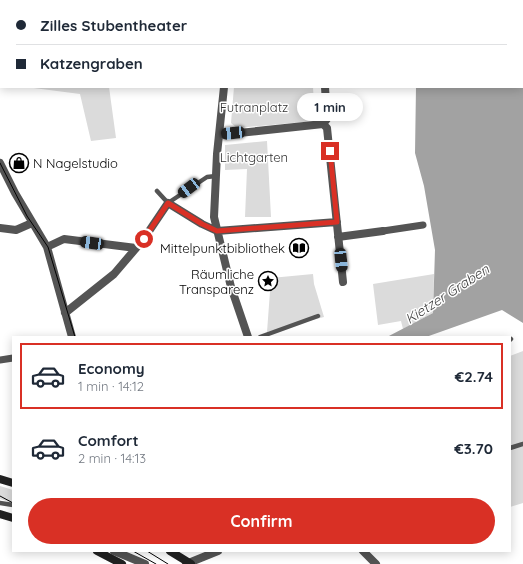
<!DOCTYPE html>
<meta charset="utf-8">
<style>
:root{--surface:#fff;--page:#f6f6f7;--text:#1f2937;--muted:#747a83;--line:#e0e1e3;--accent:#d93025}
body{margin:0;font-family:Quicksand,sans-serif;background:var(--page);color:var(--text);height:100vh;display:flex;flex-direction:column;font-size:15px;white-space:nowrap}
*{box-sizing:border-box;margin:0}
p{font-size:13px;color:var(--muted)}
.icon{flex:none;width:22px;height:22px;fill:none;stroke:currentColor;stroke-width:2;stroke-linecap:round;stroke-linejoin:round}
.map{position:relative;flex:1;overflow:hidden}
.sheet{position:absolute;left:12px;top:336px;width:499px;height:216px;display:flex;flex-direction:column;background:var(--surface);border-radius:0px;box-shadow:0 2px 10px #0003}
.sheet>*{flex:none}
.guide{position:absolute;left:0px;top:0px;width:523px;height:88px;box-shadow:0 2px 10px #0003;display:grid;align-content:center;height:88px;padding:0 16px;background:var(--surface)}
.end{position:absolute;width:18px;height:18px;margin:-9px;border:5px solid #d93025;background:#fff;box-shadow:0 0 0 2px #fff}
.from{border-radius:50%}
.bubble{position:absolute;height:28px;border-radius:14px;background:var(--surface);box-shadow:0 2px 10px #0003;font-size:13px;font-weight:800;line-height:28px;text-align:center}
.car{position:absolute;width:12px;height:24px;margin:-12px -6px;border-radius:5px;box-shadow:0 0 3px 1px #0007;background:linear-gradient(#222 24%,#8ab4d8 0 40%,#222 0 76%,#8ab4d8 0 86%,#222 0)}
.guide b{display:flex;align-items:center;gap:14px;height:38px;font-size:15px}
.guide b+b{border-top:1px solid var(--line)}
.guide i{width:10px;height:10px;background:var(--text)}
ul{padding:7px 0 0;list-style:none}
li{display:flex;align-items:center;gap:12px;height:66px;margin:0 8px 6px;padding:0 8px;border:2px solid transparent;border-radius:0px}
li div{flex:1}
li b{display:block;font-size:15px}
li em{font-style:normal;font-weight:800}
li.selected{border-color:var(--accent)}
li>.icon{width:36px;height:36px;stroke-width:1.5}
.primary-button{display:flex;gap:8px;margin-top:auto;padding:8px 16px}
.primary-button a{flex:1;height:46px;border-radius:24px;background:var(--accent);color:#fff;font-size:16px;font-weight:800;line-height:46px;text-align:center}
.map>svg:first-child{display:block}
.green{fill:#dbdbdb}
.water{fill:#a2a2a2}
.pier{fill:#fff}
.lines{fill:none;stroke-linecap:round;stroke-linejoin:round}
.service{stroke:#545454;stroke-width:4.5}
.pedestrian{stroke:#545454;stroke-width:7}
.minor{stroke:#545454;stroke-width:8}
.secondary{stroke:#212121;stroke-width:8}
.tram{stroke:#000;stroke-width:1}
.route{stroke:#d93025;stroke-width:5}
.labels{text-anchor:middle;stroke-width:3;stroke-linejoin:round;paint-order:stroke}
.park-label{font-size:13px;fill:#323232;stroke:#fff}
.poi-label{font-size:13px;fill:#000;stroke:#fff;text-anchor:end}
.water-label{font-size:14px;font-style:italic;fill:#434343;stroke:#fff}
</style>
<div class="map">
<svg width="523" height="564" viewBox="0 0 523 564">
<rect width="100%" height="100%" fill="#fff"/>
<!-- green -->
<path class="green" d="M26 87H109L116 138 91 141 80 94Z
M234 87H313L315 121 237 128 231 123Z
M267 141 271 217H245L247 169 225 170V145Z
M313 274 314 284 324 317 267 332 271 278Z
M434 274 433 313 403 329 401 321 378 325 373 284Z
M523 351V503L510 507V356Z
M0 486 13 490V503L0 499Z"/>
<!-- water -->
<path class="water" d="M420 0H523V323L502 310 426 337H387L433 313 435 250 424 186 415 153 416 87H522V1Z"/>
<!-- pier -->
<path class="pier" d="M13 508V529L0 534V513Z"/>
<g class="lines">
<!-- service -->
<path class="service" d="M157 191 168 203 207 177 216 176
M260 337 318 316
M510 340 511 339
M510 448 523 444
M0 503 13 505"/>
<!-- pedestrian -->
<path class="pedestrian" d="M383 231 423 225
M0 360 13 358"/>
<!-- minor -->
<path class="minor" d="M322 0V1
M228 1V0
M224 87 217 154 214 217 231 287 248 337
M323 124 327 128 343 282
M323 124 327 119 325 87
M220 135 323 124
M0 163 15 193 47 247 72 337
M0 228 16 230 32 223
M338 237 383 231
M47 247 64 239 136 248
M65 313 114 274 143 240 168 203 202 224 217 231 337 222
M114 551 145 564
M363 551 376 564
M186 564 218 551"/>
<!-- secondary -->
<path class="secondary" d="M0 479 13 483
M0 514 13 518
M97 551 122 564
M170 551 191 564"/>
<!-- tram -->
<path class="tram" d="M0 163 27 216 48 247 75 337
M0 496 13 503
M133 551 156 564
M147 551 168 564"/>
</g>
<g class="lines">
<!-- route -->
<path class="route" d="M144 239 168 203 202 224 217 231 337 222 330 151"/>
</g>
<!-- icons -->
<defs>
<symbol id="shop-ring" viewBox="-11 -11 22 22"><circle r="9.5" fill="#fff" stroke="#000" stroke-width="1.5"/><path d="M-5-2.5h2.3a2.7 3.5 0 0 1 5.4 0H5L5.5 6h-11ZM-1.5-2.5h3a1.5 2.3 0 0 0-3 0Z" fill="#000"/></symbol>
<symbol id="library-ring" viewBox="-11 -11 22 22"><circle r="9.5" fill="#fff" stroke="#000" stroke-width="1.5"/><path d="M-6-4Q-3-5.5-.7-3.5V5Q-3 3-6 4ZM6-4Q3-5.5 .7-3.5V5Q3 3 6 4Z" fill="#000"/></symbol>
<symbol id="sight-ring" viewBox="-11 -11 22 22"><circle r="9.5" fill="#fff" stroke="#000" stroke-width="1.5"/><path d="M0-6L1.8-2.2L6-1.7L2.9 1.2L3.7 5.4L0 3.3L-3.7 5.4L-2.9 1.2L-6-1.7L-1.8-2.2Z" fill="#000"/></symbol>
</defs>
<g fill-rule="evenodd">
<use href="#shop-ring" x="8" y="152" width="22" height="22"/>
<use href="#library-ring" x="288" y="237" width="22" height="22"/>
<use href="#sight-ring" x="257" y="270" width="22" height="22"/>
</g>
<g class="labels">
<!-- park labels -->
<g class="park-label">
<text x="254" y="112">Futranplatz</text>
<text x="254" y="162">Lichtgarten</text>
</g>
<!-- poi labels -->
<g class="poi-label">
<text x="33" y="168" text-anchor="start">N Nagelstudio</text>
<text x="285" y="253">Mittelpunktbibliothek</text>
<text x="254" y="279">Räumliche<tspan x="254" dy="15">Transparenz</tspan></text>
</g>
<!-- water labels -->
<g class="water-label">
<text transform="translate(447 294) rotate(-33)" y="5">Kietzer Graben</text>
</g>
</g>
</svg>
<i class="end from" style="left:144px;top:239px"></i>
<i class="end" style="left:330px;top:151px"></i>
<div class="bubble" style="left:297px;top:93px;width:66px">1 min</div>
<i class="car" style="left:233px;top:133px;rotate:264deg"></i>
<i class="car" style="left:189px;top:188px;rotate:233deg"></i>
<i class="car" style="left:92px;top:243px;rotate:278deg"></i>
<i class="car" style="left:341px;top:260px;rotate:174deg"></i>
<div class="guide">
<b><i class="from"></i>Zilles Stubentheater</b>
<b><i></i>Katzengraben</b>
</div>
<section class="sheet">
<ul>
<li class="selected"><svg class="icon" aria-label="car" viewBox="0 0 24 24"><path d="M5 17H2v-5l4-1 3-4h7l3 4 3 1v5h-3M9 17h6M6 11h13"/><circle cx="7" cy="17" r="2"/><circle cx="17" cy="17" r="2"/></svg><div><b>Economy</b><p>1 min · 14:12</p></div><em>€2.74</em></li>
<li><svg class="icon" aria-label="car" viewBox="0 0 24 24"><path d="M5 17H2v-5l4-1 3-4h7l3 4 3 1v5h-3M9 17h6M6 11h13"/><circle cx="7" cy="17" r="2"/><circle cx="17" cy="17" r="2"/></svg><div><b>Comfort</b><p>2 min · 14:13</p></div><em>€3.70</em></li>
</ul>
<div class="primary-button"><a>Confirm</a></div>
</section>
</div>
